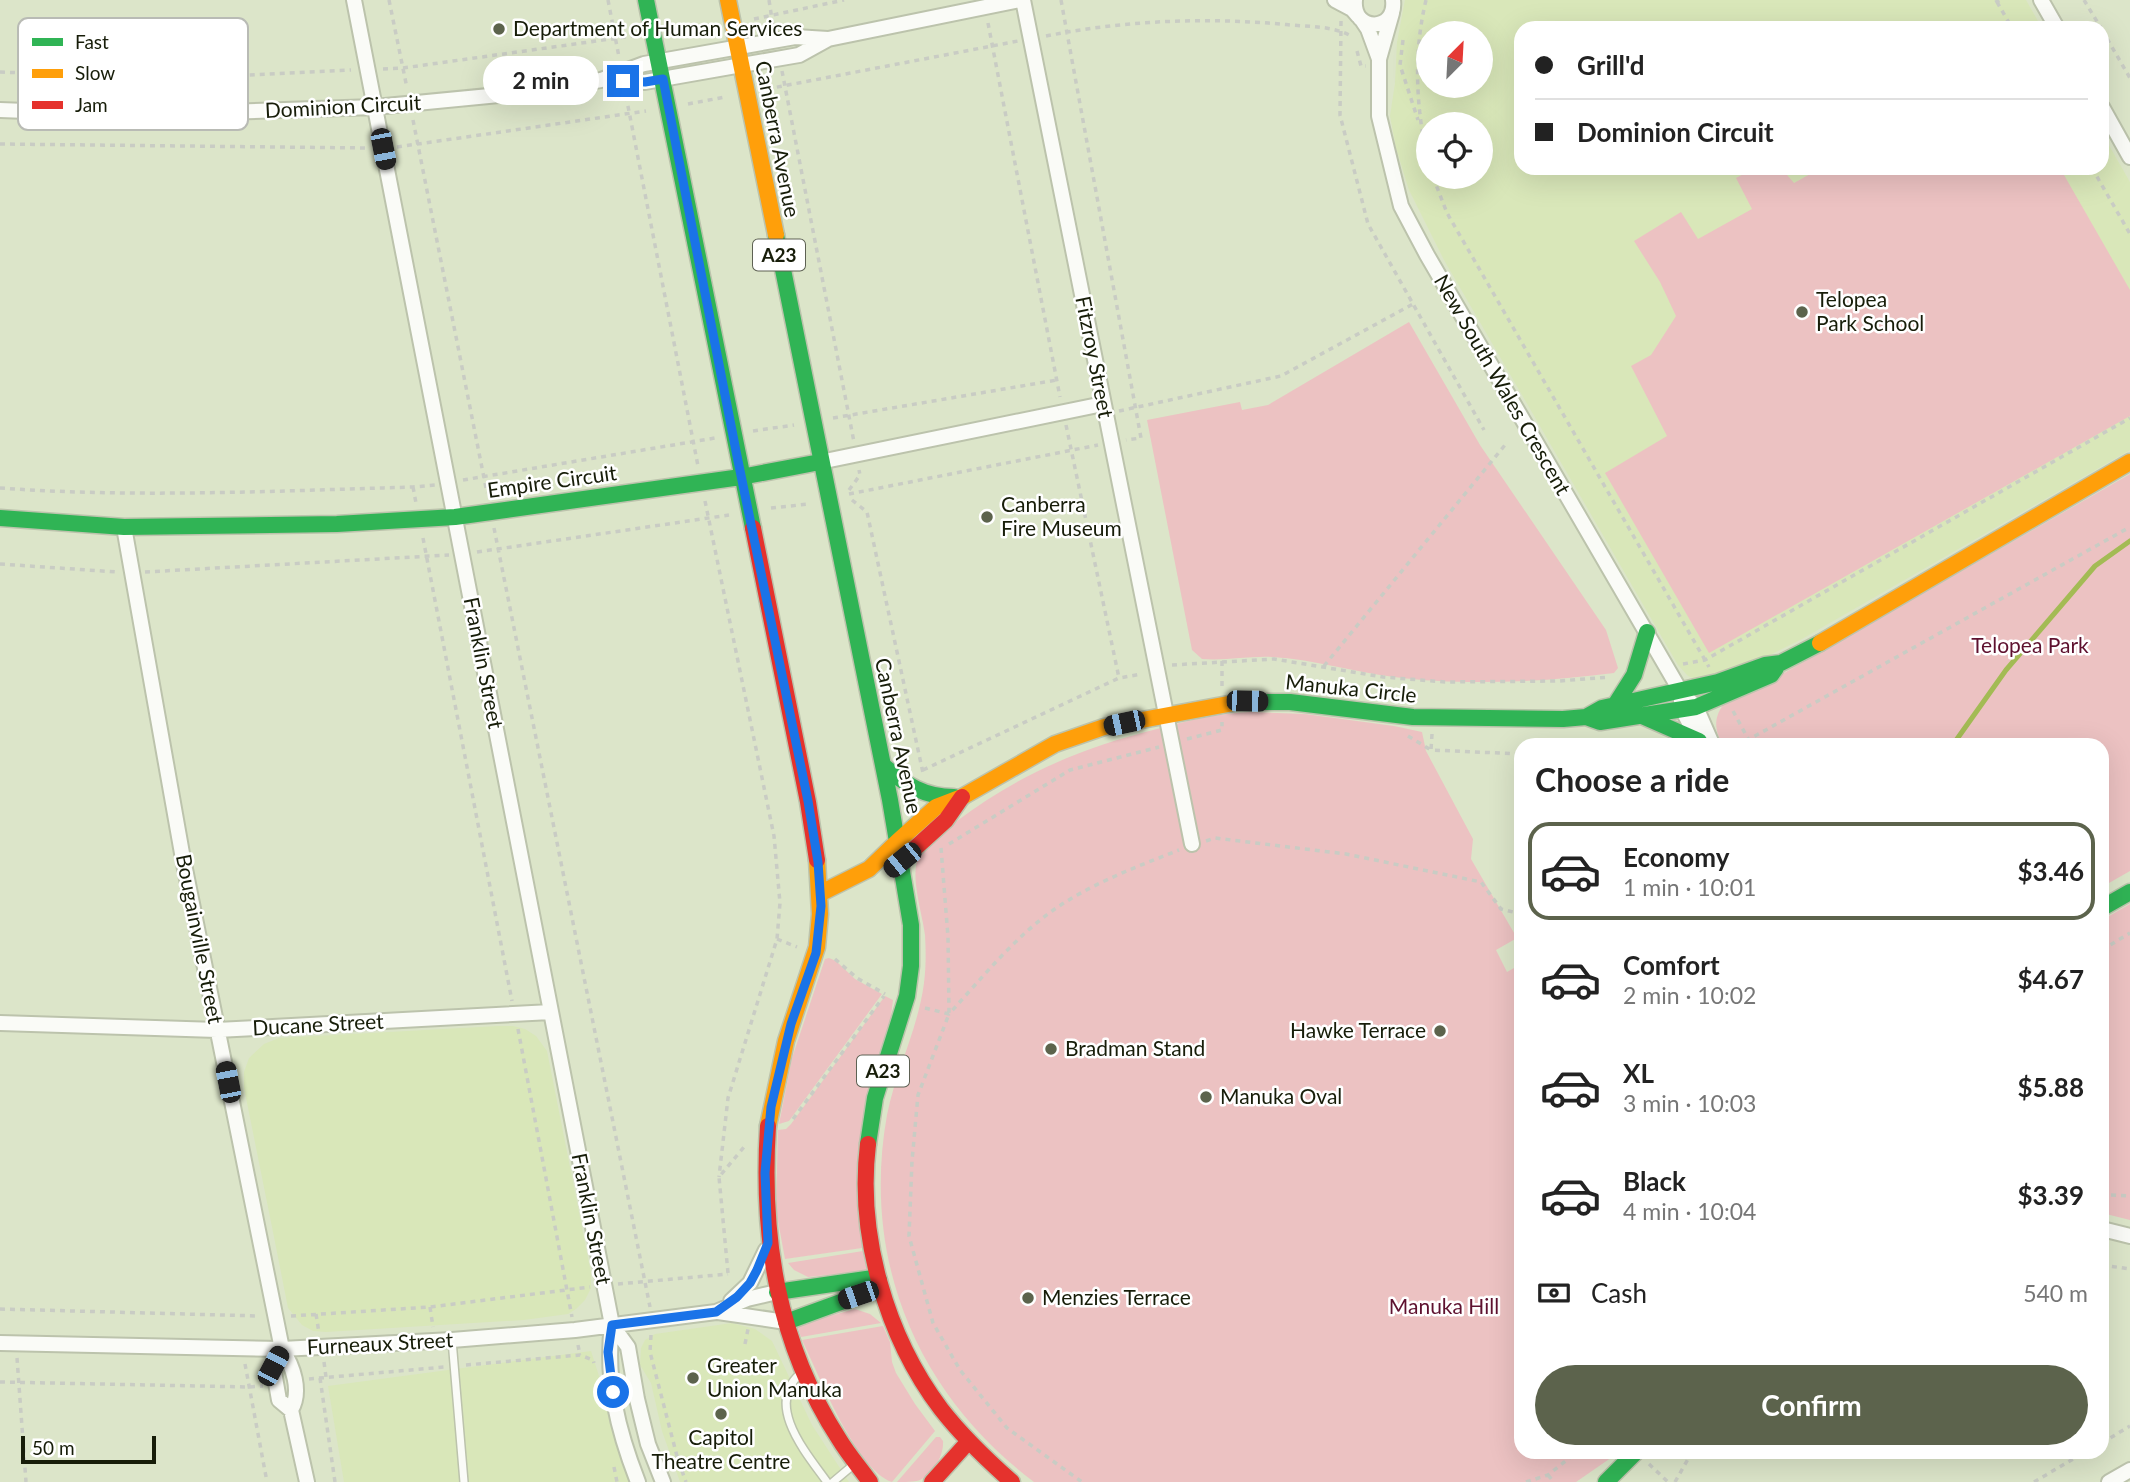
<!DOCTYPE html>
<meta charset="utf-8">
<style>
:root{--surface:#fff;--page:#f6f6f6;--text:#222;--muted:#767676;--line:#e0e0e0;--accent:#5c634c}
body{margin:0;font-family:Lato,sans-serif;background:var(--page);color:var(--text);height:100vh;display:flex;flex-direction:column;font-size:26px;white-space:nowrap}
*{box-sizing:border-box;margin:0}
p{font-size:23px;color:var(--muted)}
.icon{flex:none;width:38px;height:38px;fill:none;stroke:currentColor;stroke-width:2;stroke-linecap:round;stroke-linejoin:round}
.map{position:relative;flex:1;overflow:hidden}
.details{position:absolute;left:1514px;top:738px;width:595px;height:721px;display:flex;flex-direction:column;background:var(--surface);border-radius:21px;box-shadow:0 7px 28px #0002}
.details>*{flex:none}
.hud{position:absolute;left:1514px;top:21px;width:595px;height:154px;border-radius:21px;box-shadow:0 7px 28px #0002;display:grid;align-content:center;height:154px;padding:0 21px;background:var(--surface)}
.needle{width:46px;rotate:24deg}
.fabs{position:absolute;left:1416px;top:21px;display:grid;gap:14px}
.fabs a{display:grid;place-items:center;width:77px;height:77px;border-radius:50%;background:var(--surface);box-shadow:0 7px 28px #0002;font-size:35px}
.scale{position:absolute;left:21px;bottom:18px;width:135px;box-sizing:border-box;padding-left:7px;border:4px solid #171d09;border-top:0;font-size:19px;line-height:24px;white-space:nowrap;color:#171d09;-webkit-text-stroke:5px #fff;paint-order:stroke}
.end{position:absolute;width:32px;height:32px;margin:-16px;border:9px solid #1a73e8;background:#fff;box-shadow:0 0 0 4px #fff}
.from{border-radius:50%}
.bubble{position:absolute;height:49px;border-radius:24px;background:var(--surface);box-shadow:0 7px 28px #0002;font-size:23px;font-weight:700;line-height:49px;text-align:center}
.car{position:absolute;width:21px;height:42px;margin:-21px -10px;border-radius:9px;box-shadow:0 0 5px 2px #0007;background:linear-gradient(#222 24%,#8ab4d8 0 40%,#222 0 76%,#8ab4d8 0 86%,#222 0)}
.hud b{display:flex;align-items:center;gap:24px;height:66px;font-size:26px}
.hud b+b{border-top:2px solid var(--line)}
.hud i{width:18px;height:18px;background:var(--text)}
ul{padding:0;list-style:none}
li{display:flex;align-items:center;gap:21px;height:98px;margin:0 14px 10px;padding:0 7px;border:4px solid transparent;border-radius:21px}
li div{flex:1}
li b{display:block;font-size:26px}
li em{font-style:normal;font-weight:700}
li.active{border-color:var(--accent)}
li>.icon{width:63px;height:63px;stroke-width:1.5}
h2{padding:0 21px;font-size:32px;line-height:84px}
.pay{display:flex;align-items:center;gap:18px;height:77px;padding:0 21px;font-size:26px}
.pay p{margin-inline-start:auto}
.action{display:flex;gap:14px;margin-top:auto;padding:14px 21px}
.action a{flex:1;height:80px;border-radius:42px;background:var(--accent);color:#fff;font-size:28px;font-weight:700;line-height:80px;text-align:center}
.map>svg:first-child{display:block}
.built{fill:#d9e7b9;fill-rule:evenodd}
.green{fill:#ecc2c2}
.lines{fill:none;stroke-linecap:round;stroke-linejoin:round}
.stream{stroke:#a3bb54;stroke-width:5}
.lane-casing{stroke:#bcc3ac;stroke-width:10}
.street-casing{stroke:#bcc3ac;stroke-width:18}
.fast-casing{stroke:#bcc3ac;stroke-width:19}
.slow-casing{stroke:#bcc3ac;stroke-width:19}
.jam-casing{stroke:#bcc3ac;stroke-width:19}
.path{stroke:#c9ccc4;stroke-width:3.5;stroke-dasharray:5 5;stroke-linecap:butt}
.lane{stroke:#fafbf7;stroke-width:7}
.street{stroke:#fafbf7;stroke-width:14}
.fast{stroke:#30b455;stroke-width:16}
.slow{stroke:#ff9f0a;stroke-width:16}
.jam{stroke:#e5322d;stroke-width:16}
.route{stroke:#1a73e8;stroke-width:9}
.poi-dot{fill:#5c634c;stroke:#fff;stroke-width:2.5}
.labels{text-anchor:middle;stroke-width:5;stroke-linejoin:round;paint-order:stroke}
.shield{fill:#fff;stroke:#5d6153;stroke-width:2}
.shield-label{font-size:19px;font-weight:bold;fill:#171d09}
.poi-label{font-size:21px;fill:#171d09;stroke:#fff;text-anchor:start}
.street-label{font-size:21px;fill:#171d09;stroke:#fff}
.park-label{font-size:21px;fill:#5e112f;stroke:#fff}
.key{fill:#fff;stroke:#b9bbb5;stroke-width:2}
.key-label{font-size:19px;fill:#171d09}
</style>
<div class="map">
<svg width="2130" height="1482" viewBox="0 0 2130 1482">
<rect width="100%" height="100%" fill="#dce5c9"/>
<!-- built -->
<path class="built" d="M1405 0H2026L2042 28H1521V168H2102V133L2130 182V450L1802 639 1760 660 1695 679 1688 676 1678 665 1444 260 1409 190 1396 148 1390 116 1395 83 1397 42ZM1428 33H1480V86H1428ZM1428 124H1480V177H1428Z
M498 1026H513L525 1029 536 1036 547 1051 591 1273V1288L585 1300 576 1309 568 1314 524 1320 326 1332 313 1331 302 1325 288 1308 274 1237 244 1088V1072L249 1058 264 1044 279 1038Z
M732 1323 755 1329 772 1341 812 1425 849 1482H680L662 1431 651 1383 640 1365 641 1348 645 1340 655 1334Z
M591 1351 633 1482H344L328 1386Z"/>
<!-- green -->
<path class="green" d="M1755 168H1781L1794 183 1821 168H2060L2130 290V416L1709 653 1605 473 1667 436 1631 366 1651 355 1676 316 1660 282 1634 241 1681 212 1698 239 1752 209 1736 178Z
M1409 322 1480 445 1606 630 1618 668 1614 673C1545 682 1463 686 1394 677 1353 672 1313 659 1272 657 1248 656 1225 661 1202 659L1192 650 1147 420 1240 402 1242 410 1268 405Z
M2130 474V871L2102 887V746H1723C1715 731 1713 719 1723 705L1786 672Z
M1250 712 1305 714 1394 726 1422 732 1426 751 1473 839 1471 859 1517 938 1496 950 1507 972 1521 964V1452L1618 1453 1576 1482H1034C917 1394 861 1260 887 1115 896 1070 918 1029 924 983 926 967 926 951 925 935 923 916 909 873 919 857 928 844 944 831 957 821 1017 775 1084 747 1157 729 1188 721 1218 713 1250 712Z
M2130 904V1220L2102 1213V920Z
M829 958 836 961 855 979 882 994 789 1121 779 1124 792 1058 825 959Z
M885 996 893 1000 862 1248 785 1259 776 1210 778 1130 786 1129 791 1124Z
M863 1251 867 1271 808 1277 794 1270 788 1263Z
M855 1309 870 1314 881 1323 801 1337 797 1325Z
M883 1326 890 1342 892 1362 896 1373 915 1404 935 1431 892 1482C856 1470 819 1375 802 1340Z
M936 1437H940L943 1441C944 1456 933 1473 920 1480 914 1482 904 1482 897 1482Z"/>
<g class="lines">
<!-- stream -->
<path class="stream" d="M1952 746 2006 670 2095 566 2130 541"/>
<defs>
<path id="lane" d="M452 1340 464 1482
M800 1374C764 1405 807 1454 827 1482
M833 1482 852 1466"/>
<path id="street" d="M354 0 612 1325C605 1380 618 1431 638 1482
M1023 0 1192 844
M1335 0 1352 9 1358 16
M1355 0C1352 33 1397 32 1393 0
M2041 0 2057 28
M1392 13 1379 59V116L1401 206 1427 255 1681 692 1696 707 1713 746
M1362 20 1368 29 1379 59
M606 80 645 82 799 55 828 39
M2102 107 2130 157
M0 110 132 115 375 107 540 91 601 80 644 64 795 37 828 39 1020 0
M820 462 1103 404
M124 527 183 859 282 1349C293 1366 302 1391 291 1410
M1681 701 1682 709 1699 742
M0 1023 217 1030 551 1012
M2102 1229 2130 1236
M731 1301 750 1283 766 1250
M718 1312 786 1322
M612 1325 628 1347 637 1399 648 1444 663 1482
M0 1343 282 1349 452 1340 575 1330 716 1312 747 1299 777 1292
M282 1349 273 1366 279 1400 291 1410 307 1482
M2109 1482 2130 1470"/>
<path id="fast" d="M646 0 753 528
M776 235 890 800 911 925V966L907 996 875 1098 868 1144
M741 477 820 462
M0 518 124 527 337 524 455 517 741 477
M1239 702H1290L1413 717 1563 719 1586 717 1602 708 1718 682 1765 665 1781 663 1820 643
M1615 705 1634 675 1647 632
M1642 716 1699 741
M1586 717 1600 722 1696 707 1771 675 1776 668
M884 766C906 785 924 797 954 797
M2102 908 2130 892
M777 1292 873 1278
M786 1322 849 1299 879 1280
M1606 1482 1636 1452"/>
<path id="slow" d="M728 0 776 235
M1820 643 2130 462
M898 841 936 807 962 797 1055 744 1104 727 1239 702
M821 893 869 869 898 841
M768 1126 786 1041 817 947 820 914 817 860"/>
<path id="jam" d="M753 528 808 802 817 860
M902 860 946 820 962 797
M768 1126C761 1237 777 1343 839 1439 848 1454 860 1468 870 1482
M868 1144C857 1235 886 1336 941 1409 962 1436 986 1459 1012 1482
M932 1482 969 1441"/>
</defs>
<!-- lane casing -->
<use href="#lane" class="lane-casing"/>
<!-- street casing -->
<use href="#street" class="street-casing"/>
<!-- fast casing -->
<use href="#fast" class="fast-casing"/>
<!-- slow casing -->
<use href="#slow" class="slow-casing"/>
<!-- jam casing -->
<use href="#jam" class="jam-casing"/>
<!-- path -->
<path class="path" d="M389 0 407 88
M608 0 619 57
M769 0 773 26
M1061 0 1141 438 1126 440
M1426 0C1413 54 1416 108 1428 161
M1996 0 1997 2 2001 0
M2084 0 2101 28
M1997 2 2012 28
M754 19 844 0
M1341 21 1340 115 1368 224 1484 430
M988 23 1060 397
M674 28 711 25
M2102 30 2130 78
M1046 36C1126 20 1209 17 1291 25 1313 27 1334 26 1353 37
M1403 40 1400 65 1418 120
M1357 51 1361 66H1366
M383 69 403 68 632 36
M782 71 854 442
M0 72 173 79 351 70
M767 89 1018 41
M626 96 698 466
M688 104 725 97
M413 120 487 493
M0 144 369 148
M397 147 646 111
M2092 168 2130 234
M1433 177 1447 213 1709 667
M1119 411 1281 376 1413 304
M833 418 1057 380
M1066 425 1119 678
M753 431 794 425
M463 480 715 438
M413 487 416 503
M0 488C137 498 275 491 413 487L435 485
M849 490 860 475 859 470
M849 494 1098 445
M852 500 867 512 923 773
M705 501 774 836 780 903 777 939 728 1098 719 1177
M771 508 809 504
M494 528 650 1307
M423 538 512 1001
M477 552 729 515
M0 564 117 572
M145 572 449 555
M1222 661V686
M1683 664 1705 660 2130 418
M1172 665 1274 659 1383 677 1445 682 1559 681 1610 677
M1324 666 1505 445
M1733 711 1752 746
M1432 734 1431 750 1521 754
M1408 736 1431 750
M1187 739 1222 730V722
M1737 746 2130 527
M923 770 1119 678 1142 674
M1206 841 1215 838 1346 854 1481 882 1501 909 1521 914
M949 844 1070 770 1159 747
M941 848 948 937 949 1014 918 1095 912 1161 909 1236 933 1323 960 1370 1007 1428 1082 1482
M777 939 797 947
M2102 950 2130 933
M835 959 857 978 885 994
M925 1008 949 1014C981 979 1013 939 1052 911 1090 884 1136 867 1179 850
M518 1029 572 1317
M793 1119 884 996
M2102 1191 2110 1195 2130 1196
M2102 1265 2130 1269
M728 1273 719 1177 744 1147
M618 1284 728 1274
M430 1307 433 1327
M0 1309 259 1316
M316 1314 319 1333
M291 1316 430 1307 590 1287
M651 1335 650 1352 678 1460 686 1482
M745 1344 748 1329
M578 1345 580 1355
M17 1358 26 1482
M324 1362 326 1377
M245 1364 267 1482
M466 1365 580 1355 593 1360 594 1363
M320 1378 335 1482
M309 1379 444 1367
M0 1382 249 1387 263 1386
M2102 1443 2130 1426
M1649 1464 1668 1482
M614 1467 617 1482
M1548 1475 1554 1482
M1526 1482 1548 1475 1577 1452
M1675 1482 1692 1452
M2034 1482 2085 1452"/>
<!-- lane -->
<use href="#lane" class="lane"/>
<!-- street -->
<use href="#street" class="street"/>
<!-- fast -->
<use href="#fast" class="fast"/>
<!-- slow -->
<use href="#slow" class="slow"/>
<!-- jam -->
<use href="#jam" class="jam"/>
</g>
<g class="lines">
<!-- route -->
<path class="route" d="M613 1392 608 1352 612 1325 716 1312 737 1297 750 1283 757 1270 768 1243 765 1173 771 1107 791 1024 816 953 821 906 818 862 808 801 737 456 663 79 645 82 623 81"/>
</g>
<!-- markers -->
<g class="poi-dot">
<circle cx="499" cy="29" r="7"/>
<circle cx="1802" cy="312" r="7"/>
<circle cx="987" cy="517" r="7"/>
<circle cx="1440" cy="1031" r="7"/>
<circle cx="1051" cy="1049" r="7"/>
<circle cx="1206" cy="1097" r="7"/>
<circle cx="1028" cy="1298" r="7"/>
<circle cx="693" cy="1378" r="7"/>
<circle cx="721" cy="1414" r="7"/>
</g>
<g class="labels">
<!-- shield labels -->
<g class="shield">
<rect x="753" y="239.5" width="52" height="31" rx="5"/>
<rect x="857" y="1055.5" width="52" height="31" rx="5"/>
</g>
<g class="shield-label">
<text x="779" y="262">A23</text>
<text x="883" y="1078">A23</text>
</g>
<!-- poi labels -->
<g class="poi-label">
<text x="513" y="36">Department of Human Services</text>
<text x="1816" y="307">Telopea<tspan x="1816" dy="24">Park School</tspan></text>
<text x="1001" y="512">Canberra<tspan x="1001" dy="24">Fire Museum</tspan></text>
<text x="1426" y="1038" text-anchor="end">Hawke Terrace</text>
<text x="1065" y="1056">Bradman Stand</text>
<text x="1220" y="1104">Manuka Oval</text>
<text x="1042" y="1305">Menzies Terrace</text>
<text x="707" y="1373">Greater<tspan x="707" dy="24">Union Manuka</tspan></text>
<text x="721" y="1445" text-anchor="middle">Capitol<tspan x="721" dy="24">Theatre Centre</tspan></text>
</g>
<!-- street labels -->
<g class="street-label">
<text transform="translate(343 107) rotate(-3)" y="7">Dominion Circuit</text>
<text transform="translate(777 139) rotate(79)" y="7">Canberra Avenue</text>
<text transform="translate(1094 357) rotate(79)" y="7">Fitzroy Street</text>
<text transform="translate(1502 385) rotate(60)" y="7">New South Wales Crescent</text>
<text transform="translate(552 482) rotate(-8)" y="7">Empire Circuit</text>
<text transform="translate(483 663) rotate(79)" y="7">Franklin Street</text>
<text transform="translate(1351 689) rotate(6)" y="7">Manuka Circle</text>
<text transform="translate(898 736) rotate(78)" y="7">Canberra Avenue</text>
<text transform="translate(199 939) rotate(79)" y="7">Bougainville Street</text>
<text transform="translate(318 1025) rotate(-3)" y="7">Ducane Street</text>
<text transform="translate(591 1219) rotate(79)" y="7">Franklin Street</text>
<text transform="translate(380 1344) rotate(-3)" y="7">Furneaux Street</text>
</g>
<!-- park labels -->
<g class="park-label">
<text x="2030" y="653">Telopea Park</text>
<text x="1444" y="1314">Manuka Hill</text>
</g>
</g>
<!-- legend -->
<rect x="18" y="18" width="230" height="112" rx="10" class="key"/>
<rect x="32" y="38" width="31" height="8" fill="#30b455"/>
<rect x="32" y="69" width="31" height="9" fill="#ff9f0a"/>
<rect x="32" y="101" width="31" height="8" fill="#e5322d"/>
<g class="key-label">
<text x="75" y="49">Fast</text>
<text x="75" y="80">Slow</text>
<text x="75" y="112">Jam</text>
</g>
</svg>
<div class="fabs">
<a><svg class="needle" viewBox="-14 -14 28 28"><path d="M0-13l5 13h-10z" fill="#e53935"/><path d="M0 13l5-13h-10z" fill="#767676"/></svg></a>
<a><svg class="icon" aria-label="locate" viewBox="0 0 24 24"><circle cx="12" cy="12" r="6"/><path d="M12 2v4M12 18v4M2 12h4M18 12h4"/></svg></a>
</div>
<div class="scale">50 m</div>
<i class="end from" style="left:613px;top:1392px"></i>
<i class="end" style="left:623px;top:81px"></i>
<div class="bubble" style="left:483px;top:56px;width:116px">2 min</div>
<i class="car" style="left:383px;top:149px;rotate:169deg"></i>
<i class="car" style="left:1247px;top:701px;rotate:91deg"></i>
<i class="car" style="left:1124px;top:723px;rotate:258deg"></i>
<i class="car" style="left:902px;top:860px;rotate:231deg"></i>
<i class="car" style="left:228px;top:1082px;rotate:349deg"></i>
<i class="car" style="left:858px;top:1295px;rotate:251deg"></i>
<i class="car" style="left:273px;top:1366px;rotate:28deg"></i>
<div class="hud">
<b><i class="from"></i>Grill'd</b>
<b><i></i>Dominion Circuit</b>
</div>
<section class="details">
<h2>Choose a ride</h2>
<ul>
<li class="active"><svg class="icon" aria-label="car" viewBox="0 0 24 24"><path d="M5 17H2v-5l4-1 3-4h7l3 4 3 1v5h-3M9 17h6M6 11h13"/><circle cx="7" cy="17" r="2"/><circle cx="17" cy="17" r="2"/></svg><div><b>Economy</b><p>1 min · 10:01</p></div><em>$3.46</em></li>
<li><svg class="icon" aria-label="car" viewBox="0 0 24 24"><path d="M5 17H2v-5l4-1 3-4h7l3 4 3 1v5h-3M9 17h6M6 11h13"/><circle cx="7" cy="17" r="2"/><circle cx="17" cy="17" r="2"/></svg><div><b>Comfort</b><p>2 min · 10:02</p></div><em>$4.67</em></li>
<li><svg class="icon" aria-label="car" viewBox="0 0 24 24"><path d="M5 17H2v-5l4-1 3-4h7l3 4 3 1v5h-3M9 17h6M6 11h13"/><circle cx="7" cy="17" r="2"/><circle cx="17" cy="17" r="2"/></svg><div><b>XL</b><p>3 min · 10:03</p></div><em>$5.88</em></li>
<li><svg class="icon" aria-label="car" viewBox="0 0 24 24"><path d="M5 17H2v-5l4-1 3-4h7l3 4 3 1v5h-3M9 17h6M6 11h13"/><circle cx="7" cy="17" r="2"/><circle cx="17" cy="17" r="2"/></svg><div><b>Black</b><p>4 min · 10:04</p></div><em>$3.39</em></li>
</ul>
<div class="pay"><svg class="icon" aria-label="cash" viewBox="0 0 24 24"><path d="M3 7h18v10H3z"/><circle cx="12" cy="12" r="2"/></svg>Cash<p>540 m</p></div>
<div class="action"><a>Confirm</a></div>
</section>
</div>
